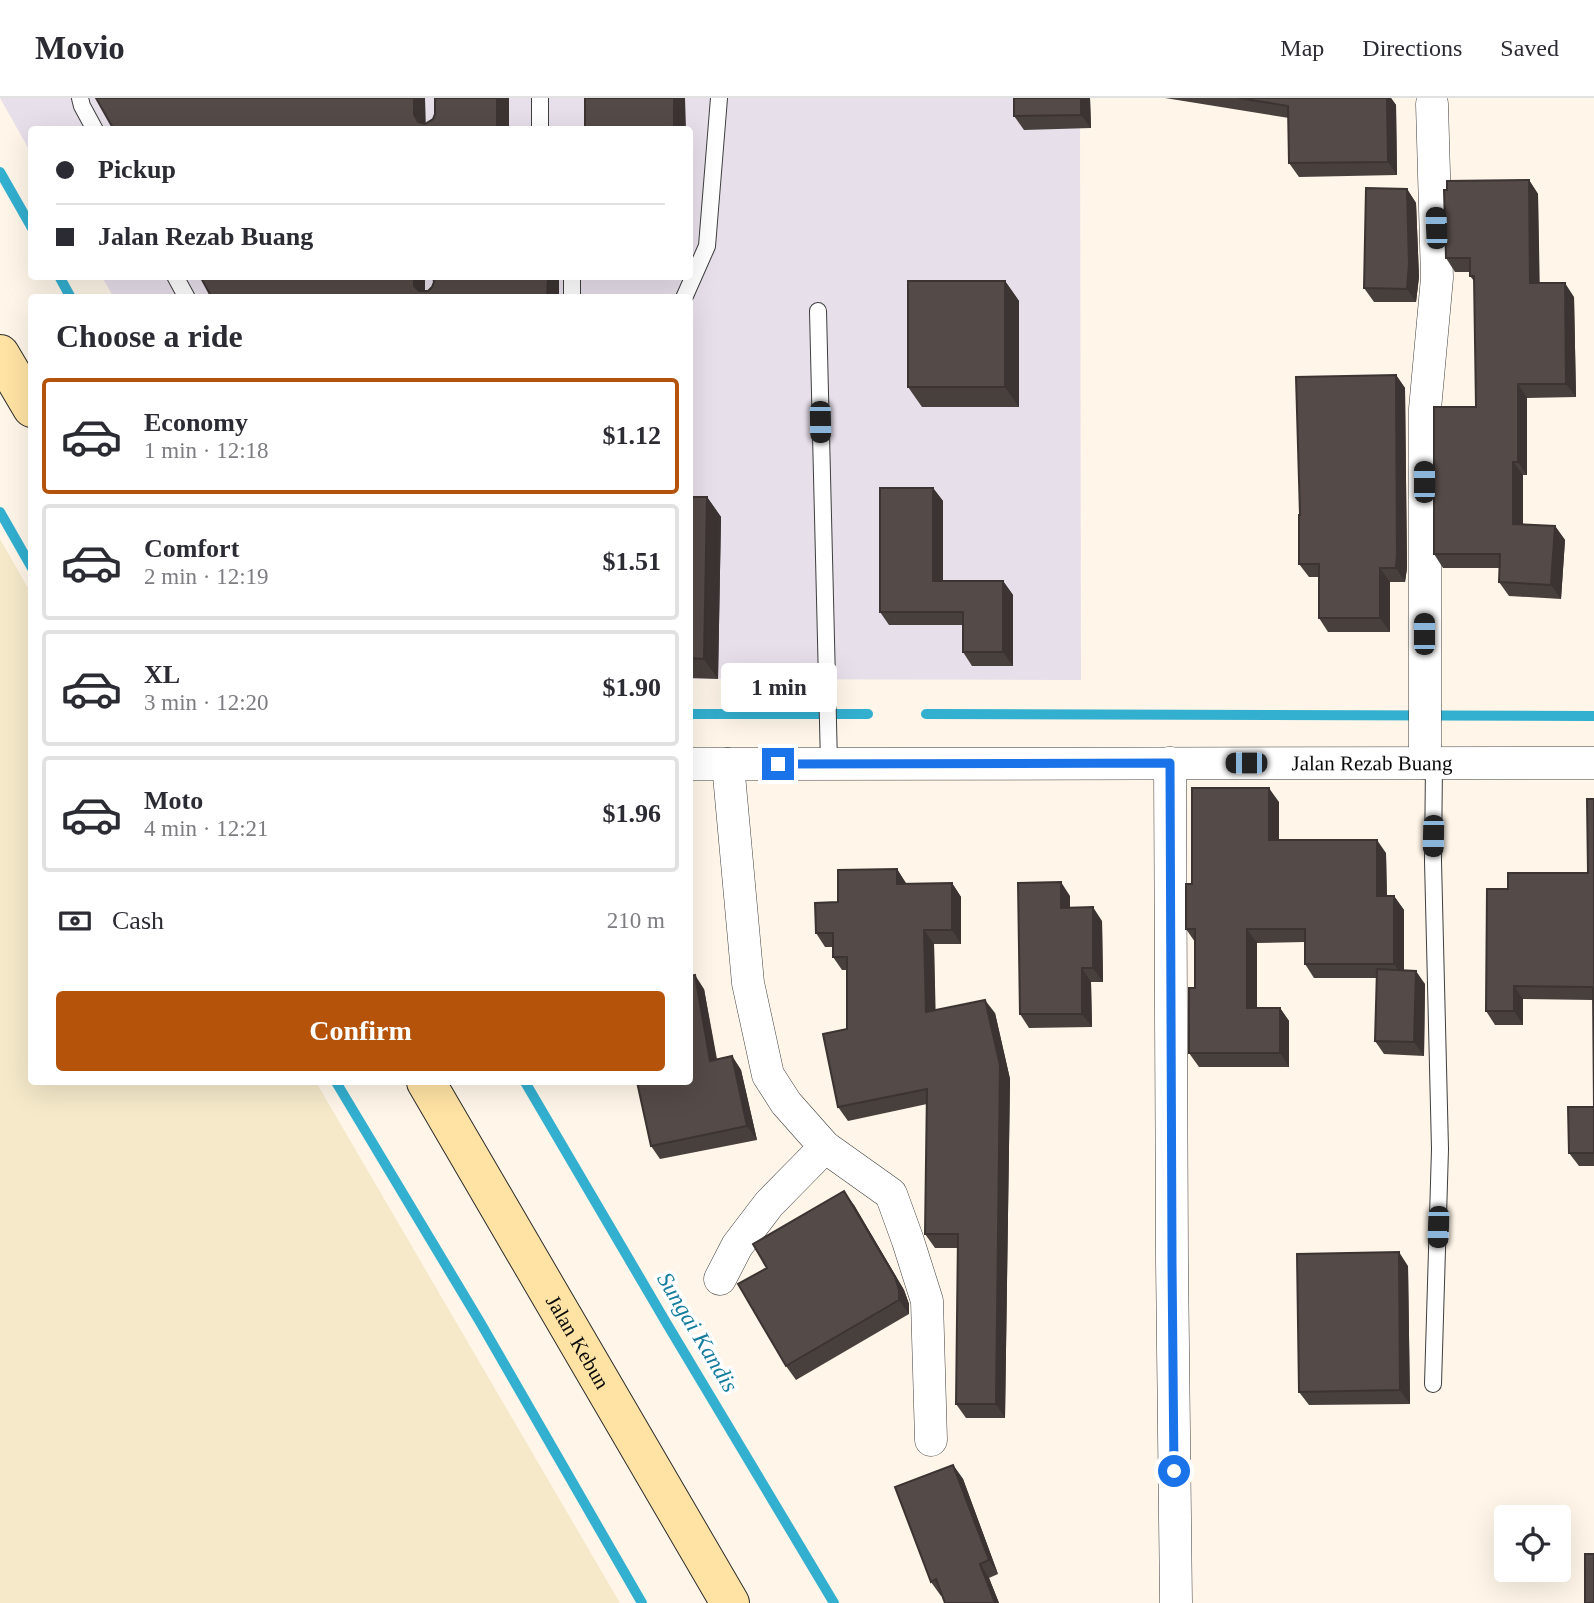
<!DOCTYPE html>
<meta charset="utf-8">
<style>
:root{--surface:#fff;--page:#f7f7f7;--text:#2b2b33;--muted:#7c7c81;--line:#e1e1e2;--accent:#b45309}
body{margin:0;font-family:"Times New Roman",serif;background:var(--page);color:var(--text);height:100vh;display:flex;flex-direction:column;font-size:26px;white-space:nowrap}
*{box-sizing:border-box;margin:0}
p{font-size:23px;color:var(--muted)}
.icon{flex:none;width:38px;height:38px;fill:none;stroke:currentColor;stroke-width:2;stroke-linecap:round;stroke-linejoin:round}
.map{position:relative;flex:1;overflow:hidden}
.panel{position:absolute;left:28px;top:196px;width:665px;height:791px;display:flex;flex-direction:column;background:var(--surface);border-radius:7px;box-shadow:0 7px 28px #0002}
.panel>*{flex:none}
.guide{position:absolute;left:28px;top:28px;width:665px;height:154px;border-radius:7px;box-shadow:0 7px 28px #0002;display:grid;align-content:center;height:154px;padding:0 28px;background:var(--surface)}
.tools{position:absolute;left:1494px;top:1407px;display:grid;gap:14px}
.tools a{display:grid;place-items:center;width:77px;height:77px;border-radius:7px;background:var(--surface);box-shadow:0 7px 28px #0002;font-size:35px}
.end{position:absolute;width:32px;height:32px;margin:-16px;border:9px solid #1a73e8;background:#fff;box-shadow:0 0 0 4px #fff}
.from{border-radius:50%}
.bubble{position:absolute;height:49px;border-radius:7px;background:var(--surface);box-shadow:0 7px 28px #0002;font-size:23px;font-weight:600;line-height:49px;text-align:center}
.car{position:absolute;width:21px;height:42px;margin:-21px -10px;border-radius:9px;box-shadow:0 0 5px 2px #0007;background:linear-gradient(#222 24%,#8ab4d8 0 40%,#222 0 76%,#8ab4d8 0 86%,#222 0)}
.guide b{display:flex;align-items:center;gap:24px;height:66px;font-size:26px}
.guide b+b{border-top:2px solid var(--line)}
.guide i{width:18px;height:18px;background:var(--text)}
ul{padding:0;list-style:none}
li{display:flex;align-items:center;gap:21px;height:116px;margin:0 14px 10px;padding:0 14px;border:4px solid var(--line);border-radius:7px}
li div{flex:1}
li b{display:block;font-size:26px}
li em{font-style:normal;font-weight:600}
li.on{border-color:var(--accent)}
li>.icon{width:63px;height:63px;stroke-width:1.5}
h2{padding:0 28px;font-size:32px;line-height:84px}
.pay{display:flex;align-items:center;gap:18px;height:77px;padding:0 28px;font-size:26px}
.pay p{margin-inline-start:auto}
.primary-button{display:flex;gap:14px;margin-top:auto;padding:14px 28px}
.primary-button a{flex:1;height:80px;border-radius:7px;background:var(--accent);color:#fff;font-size:28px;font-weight:600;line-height:80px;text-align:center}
header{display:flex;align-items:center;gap:42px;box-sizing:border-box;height:98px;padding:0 35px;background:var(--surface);border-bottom:2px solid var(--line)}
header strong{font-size:33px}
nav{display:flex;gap:38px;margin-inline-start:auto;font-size:24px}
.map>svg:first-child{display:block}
.industrial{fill:#e7dfea}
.farmland{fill:#f5e9ca}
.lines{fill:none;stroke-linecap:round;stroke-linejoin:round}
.stream{stroke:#33afcf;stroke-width:10}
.service-casing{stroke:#3e3e3e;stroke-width:18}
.minor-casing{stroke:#3e3e3e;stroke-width:33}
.secondary-casing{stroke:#2d2d2d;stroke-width:40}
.service{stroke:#fff;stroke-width:16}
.minor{stroke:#fff;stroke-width:32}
.secondary{stroke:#ffe3a4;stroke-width:38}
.wall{fill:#48403d}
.shaded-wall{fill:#3b3432}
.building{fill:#544a47;stroke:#3b3432;stroke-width:2}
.route{stroke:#1a73e8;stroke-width:9}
.labels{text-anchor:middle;stroke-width:7;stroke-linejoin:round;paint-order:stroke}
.street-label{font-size:21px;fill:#0b0b0b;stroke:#fff}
.water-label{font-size:23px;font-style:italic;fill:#147c9d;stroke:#fff}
</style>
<header>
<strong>Movio</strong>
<nav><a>Map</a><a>Directions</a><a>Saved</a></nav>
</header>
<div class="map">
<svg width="1594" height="1505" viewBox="0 0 1594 1505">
<rect width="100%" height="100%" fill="#fff6e9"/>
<!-- industrial -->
<path class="industrial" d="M0 0H1080L1081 582 690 581V200H114L102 179 690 178V32H32L31 55Z"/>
<!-- farmland -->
<path class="farmland" d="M0 441 31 495 32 984H316L620 1505H0Z"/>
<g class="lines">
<!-- stream -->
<path class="stream" d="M0 74 32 130
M59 178 71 200
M0 414 32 470
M690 616H868
M926 616 1594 618
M336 984 480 1224 642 1505
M525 984 667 1226 834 1505"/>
<defs>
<path id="service" d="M80 0 82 8 95 32
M540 0V32
M175 178 187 200
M572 178V200
M684 200 707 148 719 0
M818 213 829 665
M1433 1286 1440 1051 1433 763 1434 665"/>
<g id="minor">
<path d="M1170 665 1172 1163 1176 1505"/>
<path d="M1425 665V311L1437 180 1432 6"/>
<path id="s1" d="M690 666 1594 665"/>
<path d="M728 666 748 885 768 977 786 1005 825 1049 891 1096 908 1143 927 1203 931 1342"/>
<path d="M720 1181 737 1148 769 1106 825 1049"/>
</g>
<g id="secondary">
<path d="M0 256 32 310"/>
<path id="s2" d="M426 984 730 1505"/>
</g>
</defs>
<!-- service casing -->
<use href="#service" class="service-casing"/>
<!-- minor casing -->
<use href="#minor" class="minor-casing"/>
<!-- secondary casing -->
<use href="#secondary" class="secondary-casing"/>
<!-- service -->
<use href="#service" class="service"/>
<!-- minor -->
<use href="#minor" class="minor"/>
<!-- secondary -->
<use href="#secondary" class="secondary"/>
</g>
<!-- wall -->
<path class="wall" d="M1090 0 1091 30 1024 32 1014 18Z
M1165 0H1391L1396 7 1397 77 1299 79 1289 65V20Z
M1529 82 1538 96 1539 185 1574 199 1576 299 1527 300V377H1523V426L1555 428 1565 442 1561 501 1509 498 1499 484 1500 470H1443L1434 456 1476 309 1474 183 1470 178V174H1455L1446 160 1447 92Z
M1407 91 1416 105 1419 179 1416 204H1374L1364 190Z
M1005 183 1019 203V309H922L908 289Z
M1396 277 1405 290 1407 470 1405 484H1390V534H1328L1319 520V479H1309L1299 466 1300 417Z
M933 390 943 403V483H1003L1013 497V568H972L963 554V527H889L880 514Z
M690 399H707L721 419 718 581 690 580Z
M1594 701V1068H1579L1569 1055 1594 1009 1593 902 1523 901V927H1495L1486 913 1508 791 1588 775Z
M1279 704V742L1386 755 1387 798H1394L1404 812V872L1425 886 1424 958 1384 956 1375 943 1377 880H1314L1305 866V844L1257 845V910H1280L1289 923V969H1199L1189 955 1195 890V844L1186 831 1192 786Z
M897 771 906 786 952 785 961 799V846H934L935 912 995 915 1010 981 1005 1320H966L956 1306 958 1150H935L925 1136 927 1006 848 1023 838 1009 847 931V872H842L833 859V849H825L816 835 838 804Z
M1070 798V810L1102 823 1103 884H1091L1092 929 1029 930 1020 916Z
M704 891 717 961 732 958 741 972 757 1042 660 1061 651 1048Z
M854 1107 904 1192 909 1206V1216L796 1282 786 1268 767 1170Z
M1408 1168 1410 1306 1309 1307 1299 1294Z
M953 1367 963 1381 998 1476 989 1480 999 1505H945L942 1497 941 1498 931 1484Z"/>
<!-- shaded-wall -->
<path class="shaded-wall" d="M414 0H425L426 32H424L414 16Z
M497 0H509V32H497Z
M674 0H685L686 32H674Z
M1081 0H1090L1091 30 1081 17Z
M1387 0H1391L1396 7 1397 77 1388 64Z
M1529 82 1538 96 1540 199 1530 185Z
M1407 91 1416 105 1419 179 1416 204 1407 191Z
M414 178H425V200L414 188Z
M548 178H559V200H547Z
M1005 183 1019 203V309L1005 289Z
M1565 185 1574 199 1576 299 1566 286Z
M1396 277 1405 290 1407 470 1405 484 1396 470Z
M1518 286 1527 300V377L1518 364Z
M1513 364 1523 377V440L1513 426Z
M933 390 943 403V497L933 483Z
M707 399 721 419 718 581 704 561Z
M1555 428 1565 442 1561 501 1551 487Z
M1380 470 1390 484V534L1380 520Z
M1003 483 1013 497V568L1003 554Z
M1269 690 1279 704V756L1269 742Z
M1377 742 1386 755 1387 812 1377 798Z
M897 771 906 785 907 799 897 786Z
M1061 784 1070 798V824L1061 810Z
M952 785 961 799V846L952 832Z
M1394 798 1404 812V880L1394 866Z
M1093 809 1102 823 1103 884 1093 870Z
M1247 831 1257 845V923L1247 910Z
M924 832 934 846 936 928 926 914Z
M1082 870 1091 884 1092 929 1082 916Z
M1416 873 1425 886 1424 958 1414 944Z
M695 877 704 891 719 976 710 963Z
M1514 888 1523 901V927L1514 913Z
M985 902 995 915 1010 981 1005 1320 996 1306Z
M1280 910 1289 923V969L1280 955Z
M732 958 741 972 757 1042 747 1028Z
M844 1093 854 1107 904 1192 909 1206V1216L899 1202Z
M1399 1154 1408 1168 1410 1306 1400 1292Z
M953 1367 963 1381 998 1476 989 1462Z
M980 1466 989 1480 999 1505H995Z"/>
<!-- building -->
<path class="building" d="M96 0H414V16L418 24 425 26 433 21 435 16V0H497V32H114Z
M585 0H674V32H585Z
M1014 0H1081V17L1014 18Z
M1239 0H1387L1388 64 1289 65 1288 8Z
M1529 82 1530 185H1565L1566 286H1518V364H1513V426L1555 428 1551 487 1499 484 1500 456H1434V309H1476L1474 178H1470V160H1446L1444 92H1447V83Z
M1366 90 1407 91 1409 166 1407 191 1364 190Z
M200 178H414V188L419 193H428L432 189 434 184 433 178H548L547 200H212Z
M908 183H1005V289H908Z
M1396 277 1397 456 1396 470H1380V520H1319V466H1299V417H1300L1296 279Z
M880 390H933V483H1003V554H963V514H880Z
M690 399H707L704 561 690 560Z
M1192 690H1269V742H1377V798H1394V866H1305V831H1247V910H1280V955H1189V890H1195V831H1186V786H1192Z
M1587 701H1594V1055H1569L1568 1009H1594L1593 889 1514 888V913H1486L1487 791H1508V775H1588Z
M897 771V786L952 785V832H924L926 914 985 902 1000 967 996 1306H956L958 1136H925L927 991 838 1009 823 936 847 931V859H833V835H816L815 805 838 804V772Z
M1061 784V810L1093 809V870H1082V916H1020L1018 785Z
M1377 871 1416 873 1414 944 1375 943Z
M695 877 710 963 732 958 747 1028 651 1048 637 984H690V878Z
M844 1093 895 1179 899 1192V1202L786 1268 738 1186 767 1170 753 1146Z
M1399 1154 1400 1292 1299 1294 1297 1156Z
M953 1367 989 1462 980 1466 995 1505H945L936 1481 931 1484 895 1389Z
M1585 1456H1594V1505H1585Z"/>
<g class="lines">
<!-- route -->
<path class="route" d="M778 666 1170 665 1172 1163 1174 1373"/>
</g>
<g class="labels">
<!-- street labels -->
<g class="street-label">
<text dy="7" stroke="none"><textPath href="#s1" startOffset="682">Jalan Rezab Buang</textPath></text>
<text dy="7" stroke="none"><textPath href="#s2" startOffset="301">Jalan Kebun</textPath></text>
</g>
<!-- water labels -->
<g class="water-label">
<text transform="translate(698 1234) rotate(59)" y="8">Sungai Kandis</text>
</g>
</g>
</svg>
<div class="tools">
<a><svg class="icon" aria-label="locate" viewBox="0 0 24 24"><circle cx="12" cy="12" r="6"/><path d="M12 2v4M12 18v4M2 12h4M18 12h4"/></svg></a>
</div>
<i class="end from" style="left:1174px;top:1373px"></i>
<i class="end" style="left:778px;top:666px"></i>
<div class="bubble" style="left:721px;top:565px;width:116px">1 min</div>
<i class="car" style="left:1436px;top:130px;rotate:358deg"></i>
<i class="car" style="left:820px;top:324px;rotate:179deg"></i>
<i class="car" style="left:1424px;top:384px;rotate:0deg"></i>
<i class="car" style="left:1424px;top:536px;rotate:0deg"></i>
<i class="car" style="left:1246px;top:665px;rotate:270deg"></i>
<i class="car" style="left:1433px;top:738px;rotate:181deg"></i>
<i class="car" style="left:1438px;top:1129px;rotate:182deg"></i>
<div class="guide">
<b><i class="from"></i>Pickup</b>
<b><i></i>Jalan Rezab Buang</b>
</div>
<section class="panel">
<h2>Choose a ride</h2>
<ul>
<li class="on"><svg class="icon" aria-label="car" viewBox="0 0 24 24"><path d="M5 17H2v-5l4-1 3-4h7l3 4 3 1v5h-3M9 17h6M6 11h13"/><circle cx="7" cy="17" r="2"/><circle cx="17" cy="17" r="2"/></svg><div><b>Economy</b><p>1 min · 12:18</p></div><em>$1.12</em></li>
<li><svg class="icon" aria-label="car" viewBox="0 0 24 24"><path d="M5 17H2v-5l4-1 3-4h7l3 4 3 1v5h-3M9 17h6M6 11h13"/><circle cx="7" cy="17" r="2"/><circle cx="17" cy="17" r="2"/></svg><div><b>Comfort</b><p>2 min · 12:19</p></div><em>$1.51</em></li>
<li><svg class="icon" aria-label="car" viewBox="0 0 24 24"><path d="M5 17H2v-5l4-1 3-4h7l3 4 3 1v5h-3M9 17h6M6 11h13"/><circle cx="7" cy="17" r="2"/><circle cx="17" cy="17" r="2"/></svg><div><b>XL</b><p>3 min · 12:20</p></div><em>$1.90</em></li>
<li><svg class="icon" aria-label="car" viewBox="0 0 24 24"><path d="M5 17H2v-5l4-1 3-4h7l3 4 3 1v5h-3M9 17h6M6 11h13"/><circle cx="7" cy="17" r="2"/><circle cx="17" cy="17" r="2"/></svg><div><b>Moto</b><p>4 min · 12:21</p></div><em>$1.96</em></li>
</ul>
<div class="pay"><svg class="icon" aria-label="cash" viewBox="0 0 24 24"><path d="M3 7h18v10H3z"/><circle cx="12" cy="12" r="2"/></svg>Cash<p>210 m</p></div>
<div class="primary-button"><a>Confirm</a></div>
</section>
</div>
